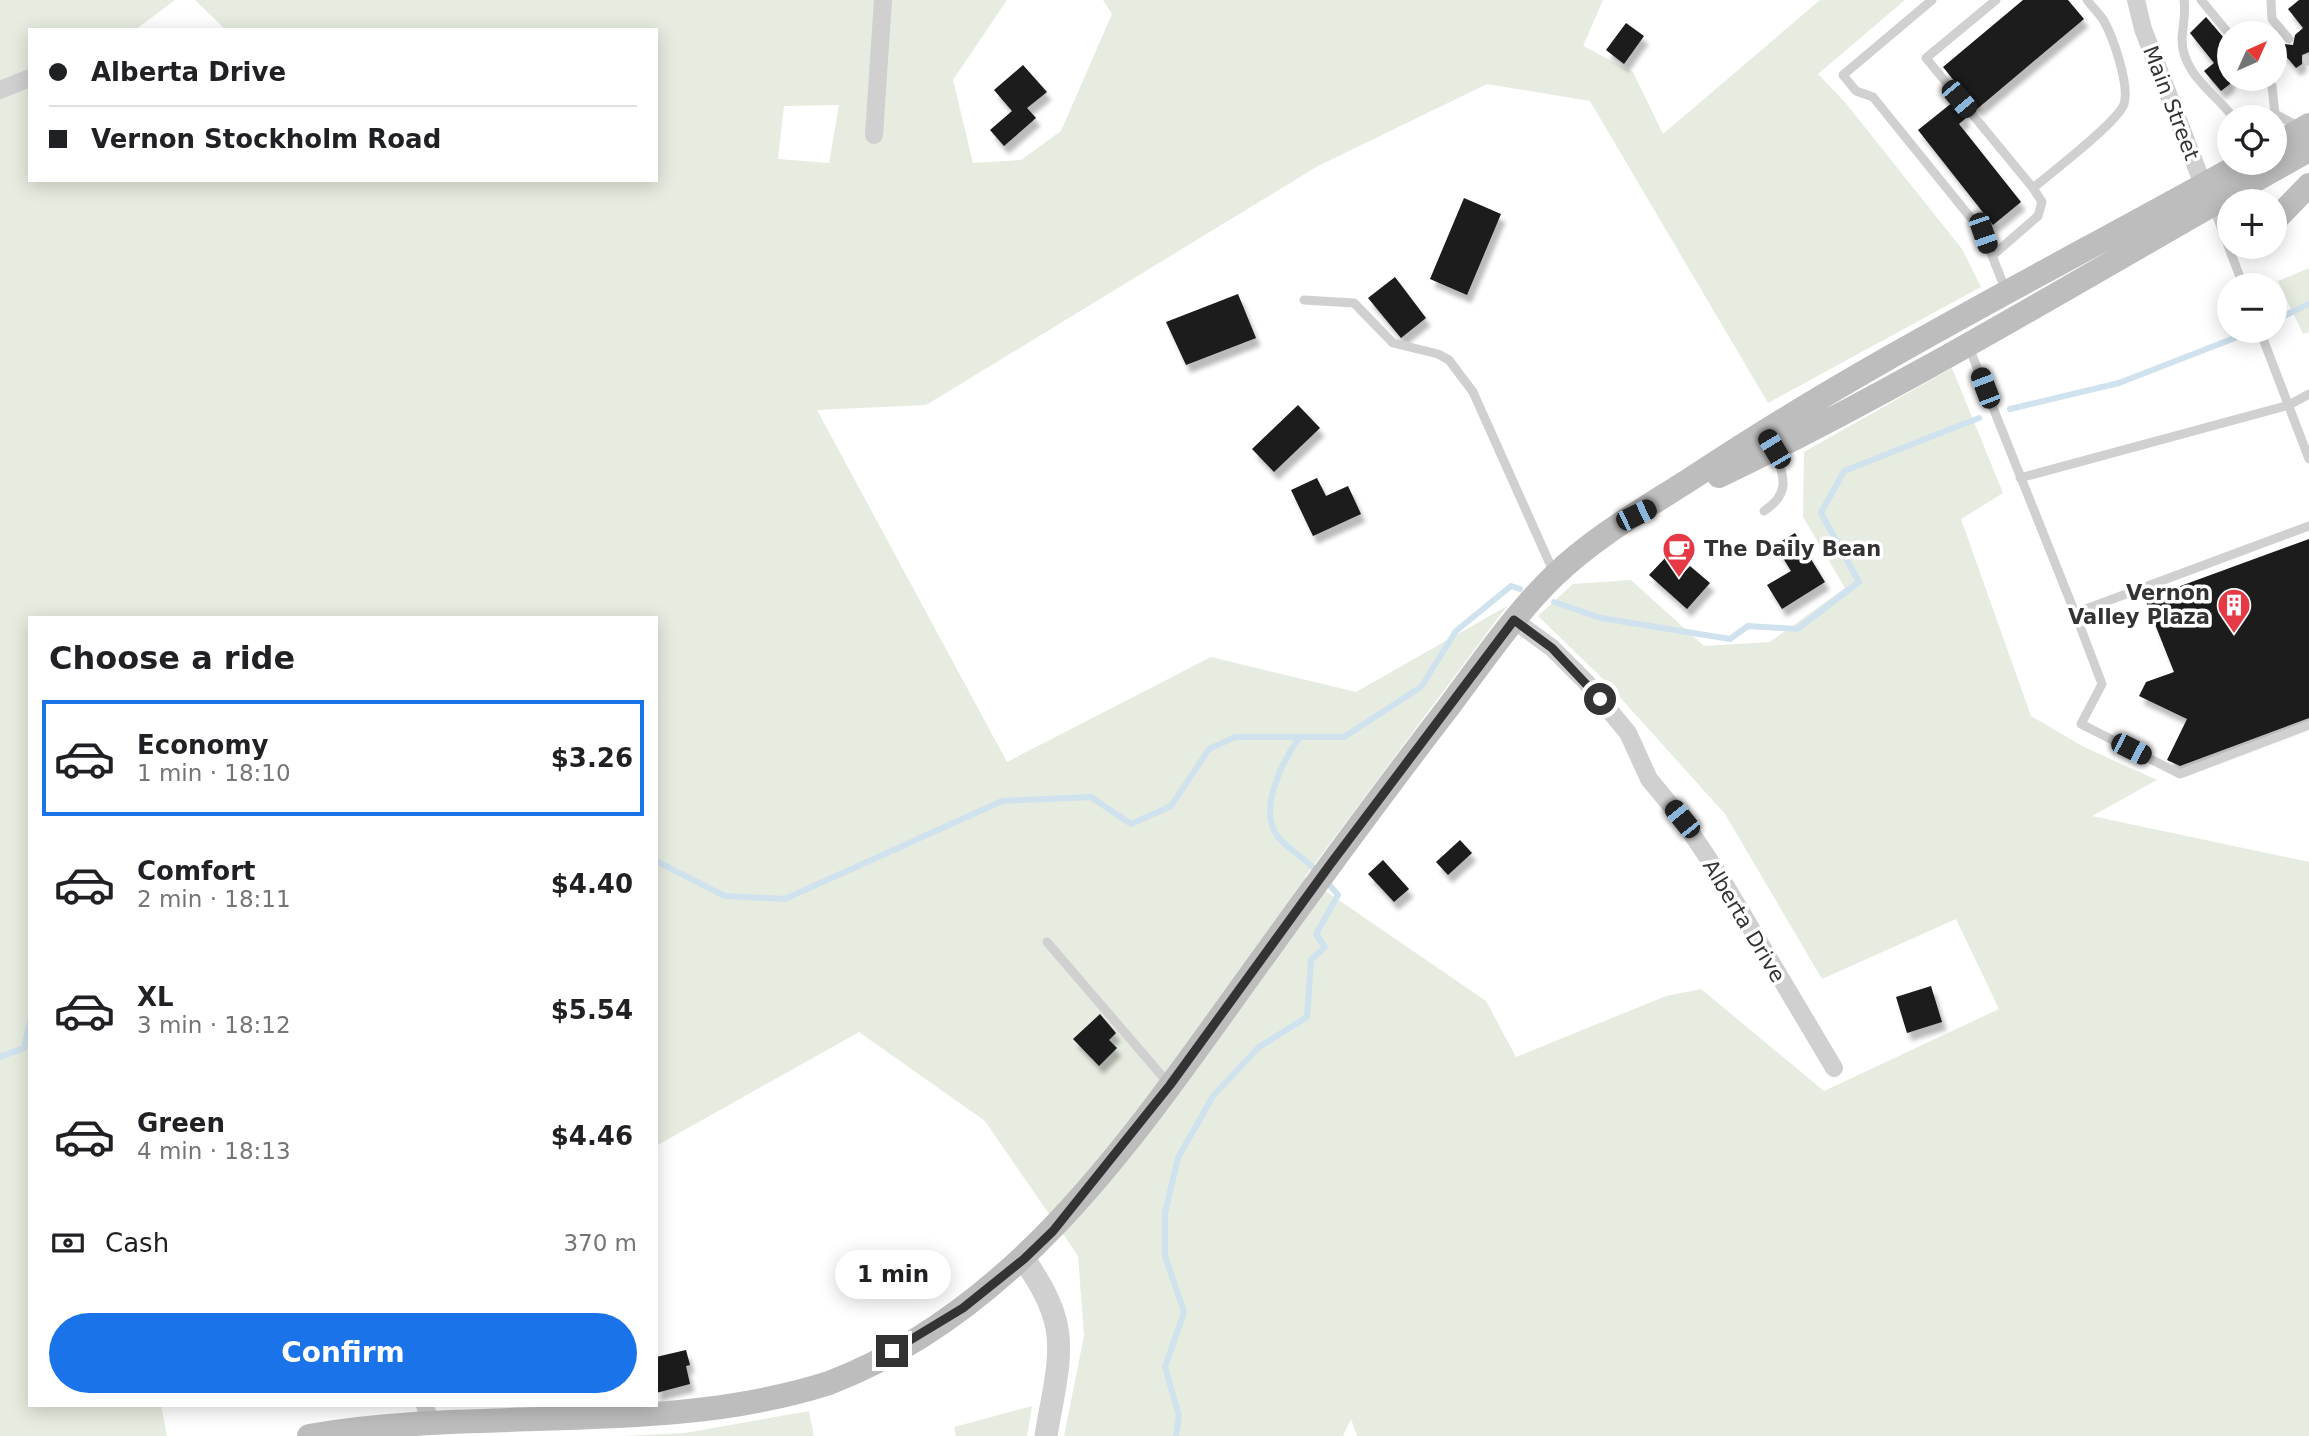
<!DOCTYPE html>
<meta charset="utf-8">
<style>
:root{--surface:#fff;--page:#f6f6f6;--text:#202124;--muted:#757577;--line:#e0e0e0;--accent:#1a73e8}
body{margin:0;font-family:"DejaVu Sans",sans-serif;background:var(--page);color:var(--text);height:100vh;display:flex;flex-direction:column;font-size:26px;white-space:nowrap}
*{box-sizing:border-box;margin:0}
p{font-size:23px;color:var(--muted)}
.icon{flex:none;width:38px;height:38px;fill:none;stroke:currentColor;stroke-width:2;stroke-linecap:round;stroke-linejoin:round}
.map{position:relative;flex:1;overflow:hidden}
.side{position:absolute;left:28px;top:616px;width:630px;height:791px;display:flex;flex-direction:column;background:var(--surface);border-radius:0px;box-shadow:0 4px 18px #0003}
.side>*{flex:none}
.banner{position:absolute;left:28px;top:28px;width:630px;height:154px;border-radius:0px;box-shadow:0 4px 18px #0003;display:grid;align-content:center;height:154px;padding:0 21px;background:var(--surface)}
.needle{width:46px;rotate:45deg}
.tools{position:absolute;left:2217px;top:21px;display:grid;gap:14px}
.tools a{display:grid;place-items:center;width:70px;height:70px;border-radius:50%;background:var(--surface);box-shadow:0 4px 18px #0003;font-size:35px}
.end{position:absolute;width:32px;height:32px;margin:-16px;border:9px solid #333;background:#fff;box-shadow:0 0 0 4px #fff}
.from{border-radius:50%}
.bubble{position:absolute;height:49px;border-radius:24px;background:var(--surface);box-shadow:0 4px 18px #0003;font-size:23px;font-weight:800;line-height:49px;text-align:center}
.car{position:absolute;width:21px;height:42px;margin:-21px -10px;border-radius:9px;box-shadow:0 0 5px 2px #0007;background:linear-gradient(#222 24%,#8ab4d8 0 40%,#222 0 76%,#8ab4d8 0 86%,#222 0)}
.banner b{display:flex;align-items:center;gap:24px;height:66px;font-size:26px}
.banner b+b{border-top:2px solid var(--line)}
.banner i{width:18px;height:18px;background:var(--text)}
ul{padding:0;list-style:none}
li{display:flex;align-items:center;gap:21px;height:116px;margin:0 14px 10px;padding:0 7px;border:4px solid transparent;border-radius:0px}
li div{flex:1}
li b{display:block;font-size:26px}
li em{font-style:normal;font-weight:800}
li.selected{border-color:var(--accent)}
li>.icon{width:63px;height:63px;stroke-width:1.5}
h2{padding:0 21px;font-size:32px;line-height:84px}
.pay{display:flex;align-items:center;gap:18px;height:77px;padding:0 21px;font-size:26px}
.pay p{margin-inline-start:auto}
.cta{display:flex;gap:14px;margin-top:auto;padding:14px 21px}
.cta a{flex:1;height:80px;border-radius:42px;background:var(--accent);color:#fff;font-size:28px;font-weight:800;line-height:80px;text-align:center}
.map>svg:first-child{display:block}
.green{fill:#e6ecdf;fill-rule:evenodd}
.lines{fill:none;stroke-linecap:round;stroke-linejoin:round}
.stream{stroke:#cfe2ee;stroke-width:6}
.building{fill:#1a1a1a;filter:url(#shadow)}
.service{stroke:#d0d0d0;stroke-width:9}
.minor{stroke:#d0d0d0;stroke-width:18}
.tertiary{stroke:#d0d0d0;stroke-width:23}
.secondary{stroke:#bdbdbd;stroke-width:24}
.route{stroke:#333;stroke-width:9}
.labels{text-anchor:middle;stroke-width:7;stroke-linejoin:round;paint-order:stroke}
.street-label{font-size:21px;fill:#333;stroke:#fff}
.poi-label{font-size:21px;font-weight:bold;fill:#333;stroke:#fff;text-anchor:start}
</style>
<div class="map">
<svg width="2309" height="1436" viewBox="0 0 2309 1436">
<defs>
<filter id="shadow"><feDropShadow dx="4.5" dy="8" stdDeviation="2" flood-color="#0004"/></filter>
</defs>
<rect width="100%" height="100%" fill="#fff"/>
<!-- green -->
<path class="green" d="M0 0H175L135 30H30V180H656V30H226L195 0H1007L953 80 973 163 1021 160 1061 131 1112 14 1103 0H1603L1583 46 1633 72 1663 134 1820 0H1905L1818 74 1844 101 1962 249 1981 287 1768 403 1590 101 1487 84 1318 166 926 405 817 410 1007 762 1211 657 1356 692 1507 606 1305 877 1486 1001 1516 1057 1666 996 1701 989 1824 1091 1999 1009 1956 919 1822 979 1725 814 1608 684 1538 616 1573 584 1631 580 1704 646 1770 642 1845 588 1803 517 1804 452 1952 368 2003 493 1961 519 2031 716 2082 746 2157 780 2092 816 2309 862V1436H1357L1351 1419 1343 1436H1064L1084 1336 1078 1256 985 1121 859 1032 656 1146V618H30V1405H161L167 1436H0ZM839 105 829 163 778 159 784 106Z
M2309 268V332L2303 334 2278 281Z
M1032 1406 1027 1436H956L954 1427Z
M809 1411 814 1436H622L685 1433Z"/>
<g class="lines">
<!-- stream -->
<path class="stream" d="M2275 320 2309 304
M2010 409 2119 383 2245 334
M1554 602 1601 618 1730 639 1748 626 1797 629 1859 582 1821 513 1844 471 1979 418
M1300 737C1283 760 1257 809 1278 837 1289 850 1307 860 1319 873
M656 861 725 896 785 899 1002 801 1091 797 1131 824 1171 806 1209 749 1235 737H1344L1421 687 1456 631 1511 586 1520 589
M0 1057 24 1048 30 1022
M1176 1436 1179 1416 1165 1367 1184 1312 1165 1256V1213L1178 1158 1213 1096 1259 1047 1307 1017 1311 960 1325 947 1316 934 1338 895 1326 881"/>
</g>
<!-- building -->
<path class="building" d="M2023 0H2068L2084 19 1977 109 1943 67Z
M2299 0H2309V52L2302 55V64L2296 68 2279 48 2284 44 2293 45 2295 35 2303 28 2288 9Z
M2206 17 2230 45V84L2221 91 2204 71 2214 63 2190 33Z
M1626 23 1644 36 1624 64 1606 50Z
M1023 65 1047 92 1027 108 1036 118 1004 146 990 130 1012 111 994 90Z
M1953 102 1966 118 1959 124 2021 202 1993 225 1918 130Z
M1464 198 1501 214 1467 295 1430 279Z
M1395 277 1426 318 1401 338 1368 298Z
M1238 294 1256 338 1186 365 1166 322Z
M1298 405 1320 428 1274 472 1252 449Z
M1317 478 1326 496 1348 486 1361 514 1313 536 1291 490Z
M1795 533 1825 582 1782 609 1767 585 1791 571 1775 545Z
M2309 539V718L2180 766 2167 760 2187 719 2139 696 2146 682 2174 672 2145 599Z
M1667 556 1684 572 1690 566 1710 583 1687 609 1649 575Z
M1460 840 1472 853 1448 875 1436 862Z
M1383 860 1409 889 1394 902 1368 874Z
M1931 986 1942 1022 1907 1033 1896 997Z
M1100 1014 1116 1033 1109 1040 1117 1048 1099 1066 1073 1039Z
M686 1350 690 1365 686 1366 690 1384 656 1393V1357Z"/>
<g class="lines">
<!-- service -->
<path class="service" d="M1932 0 1843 75 1856 91 1873 97 1983 233 2006 291
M1996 0 1926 58 2033 188
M2184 0C2186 14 2183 25 2182 39 2182 74 2215 93 2233 117
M2201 0 2230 35
M2271 0 2272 19 2289 39
M2307 59 2309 61
M2265 79 2272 86 2275 114 2298 126
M2213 206 2243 285
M1992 256 2038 216 2042 202 2033 188C2051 173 2118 122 2124 104 2130 86 2113 37 2104 21 2099 13 2092 7 2087 0
M1304 300 1354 303 1393 343 1438 354 1449 360 1473 392 1554 573
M2260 331 2309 459
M1968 345 2075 613 2309 526
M2020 478 2289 405 2309 394
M1764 511C1791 493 1784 478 1775 451
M2075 613 2102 684 2081 724 2180 774 2309 725
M1047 942 1169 1084"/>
<!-- minor -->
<path class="minor" d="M2136 0 2143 29 2207 195
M0 90 30 78
M874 135 883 0
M1514 620 1552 648 1586 682 1628 733 1649 779 1682 819 1718 873 1834 1068
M425 1405 430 1423"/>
<!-- tertiary -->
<path class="tertiary" d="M1024 1259C1038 1280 1052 1302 1057 1328 1063 1361 1051 1402 1046 1436"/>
<!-- secondary -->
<path class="secondary" d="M2275 145 2309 125
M2275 220 2309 185
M1719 476C1921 379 2113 259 2309 150
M309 1436C480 1406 664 1436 829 1383 1020 1310 1137 1132 1251 974 1315 885 1380 796 1447 709 1481 664 1513 616 1554 576 1597 534 1653 504 1703 471 1876 357 2063 264 2243 163"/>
</g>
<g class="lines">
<!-- route -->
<path class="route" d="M892 1351 963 1308 1024 1259 1053 1231 1170 1085 1329 866 1514 620 1552 648 1600 699"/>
</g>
<!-- icons -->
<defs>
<symbol id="cafe-pin" viewBox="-11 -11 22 30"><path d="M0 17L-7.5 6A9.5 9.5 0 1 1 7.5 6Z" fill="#e63946" stroke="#fff"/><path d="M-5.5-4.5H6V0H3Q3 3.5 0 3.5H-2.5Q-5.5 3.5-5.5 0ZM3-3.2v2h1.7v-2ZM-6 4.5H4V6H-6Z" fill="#fff"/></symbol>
<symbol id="building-pin" viewBox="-11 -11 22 30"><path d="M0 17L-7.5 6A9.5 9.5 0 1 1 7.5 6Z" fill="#e63946" stroke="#fff"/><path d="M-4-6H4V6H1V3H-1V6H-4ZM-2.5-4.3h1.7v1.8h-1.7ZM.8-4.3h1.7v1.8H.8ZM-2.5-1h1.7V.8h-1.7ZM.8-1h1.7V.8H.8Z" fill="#fff"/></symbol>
</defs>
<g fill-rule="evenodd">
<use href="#cafe-pin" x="1660" y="530" width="38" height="52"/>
<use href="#building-pin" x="2215" y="586" width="38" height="52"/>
</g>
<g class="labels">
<!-- street labels -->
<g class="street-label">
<text transform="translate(2171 103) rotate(69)" y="7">Main Street</text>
<text transform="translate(1744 921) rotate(59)" y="7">Alberta Drive</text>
</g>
<!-- poi labels -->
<g class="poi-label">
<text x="1704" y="556">The Daily Bean</text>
<text x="2210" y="600" text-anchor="end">Vernon<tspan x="2210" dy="24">Valley Plaza</tspan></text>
</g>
</g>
</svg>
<div class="tools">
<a><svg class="needle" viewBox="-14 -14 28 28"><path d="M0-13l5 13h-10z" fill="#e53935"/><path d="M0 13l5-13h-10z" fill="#757577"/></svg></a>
<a><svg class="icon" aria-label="locate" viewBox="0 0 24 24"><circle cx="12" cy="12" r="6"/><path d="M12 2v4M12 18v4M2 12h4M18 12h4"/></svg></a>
<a>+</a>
<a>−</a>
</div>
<i class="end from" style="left:1600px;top:699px"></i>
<i class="end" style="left:892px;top:1351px"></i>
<div class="bubble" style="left:835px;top:1250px;width:116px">1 min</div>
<i class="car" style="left:1959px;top:99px;rotate:140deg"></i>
<i class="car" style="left:1983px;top:233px;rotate:161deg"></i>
<i class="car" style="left:1985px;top:388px;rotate:339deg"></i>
<i class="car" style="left:1774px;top:449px;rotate:329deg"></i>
<i class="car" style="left:1636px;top:515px;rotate:64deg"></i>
<i class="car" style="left:2131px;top:749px;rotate:117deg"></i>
<i class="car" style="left:1682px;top:819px;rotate:321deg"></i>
<div class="banner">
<b><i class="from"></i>Alberta Drive</b>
<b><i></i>Vernon Stockholm Road</b>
</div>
<section class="side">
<h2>Choose a ride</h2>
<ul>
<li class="selected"><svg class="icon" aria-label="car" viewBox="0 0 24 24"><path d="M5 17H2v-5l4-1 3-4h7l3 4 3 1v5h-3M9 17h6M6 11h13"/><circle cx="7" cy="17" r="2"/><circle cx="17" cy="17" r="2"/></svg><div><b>Economy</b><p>1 min · 18:10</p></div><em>$3.26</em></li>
<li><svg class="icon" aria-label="car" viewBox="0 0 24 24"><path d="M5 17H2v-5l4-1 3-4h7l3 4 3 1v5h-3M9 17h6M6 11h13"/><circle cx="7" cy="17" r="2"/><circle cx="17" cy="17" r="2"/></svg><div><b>Comfort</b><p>2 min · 18:11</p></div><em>$4.40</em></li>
<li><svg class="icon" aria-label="car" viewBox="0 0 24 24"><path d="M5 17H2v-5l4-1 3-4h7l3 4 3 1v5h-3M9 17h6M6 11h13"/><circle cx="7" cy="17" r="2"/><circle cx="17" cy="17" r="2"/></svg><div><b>XL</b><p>3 min · 18:12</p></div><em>$5.54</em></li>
<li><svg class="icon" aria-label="car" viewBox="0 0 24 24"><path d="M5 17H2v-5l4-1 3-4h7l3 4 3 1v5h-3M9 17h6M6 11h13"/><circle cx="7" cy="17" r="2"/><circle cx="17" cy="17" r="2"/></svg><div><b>Green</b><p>4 min · 18:13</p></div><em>$4.46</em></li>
</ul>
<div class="pay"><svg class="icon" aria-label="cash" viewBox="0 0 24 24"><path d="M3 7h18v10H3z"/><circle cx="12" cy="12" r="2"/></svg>Cash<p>370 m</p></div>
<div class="cta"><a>Confirm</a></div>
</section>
</div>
